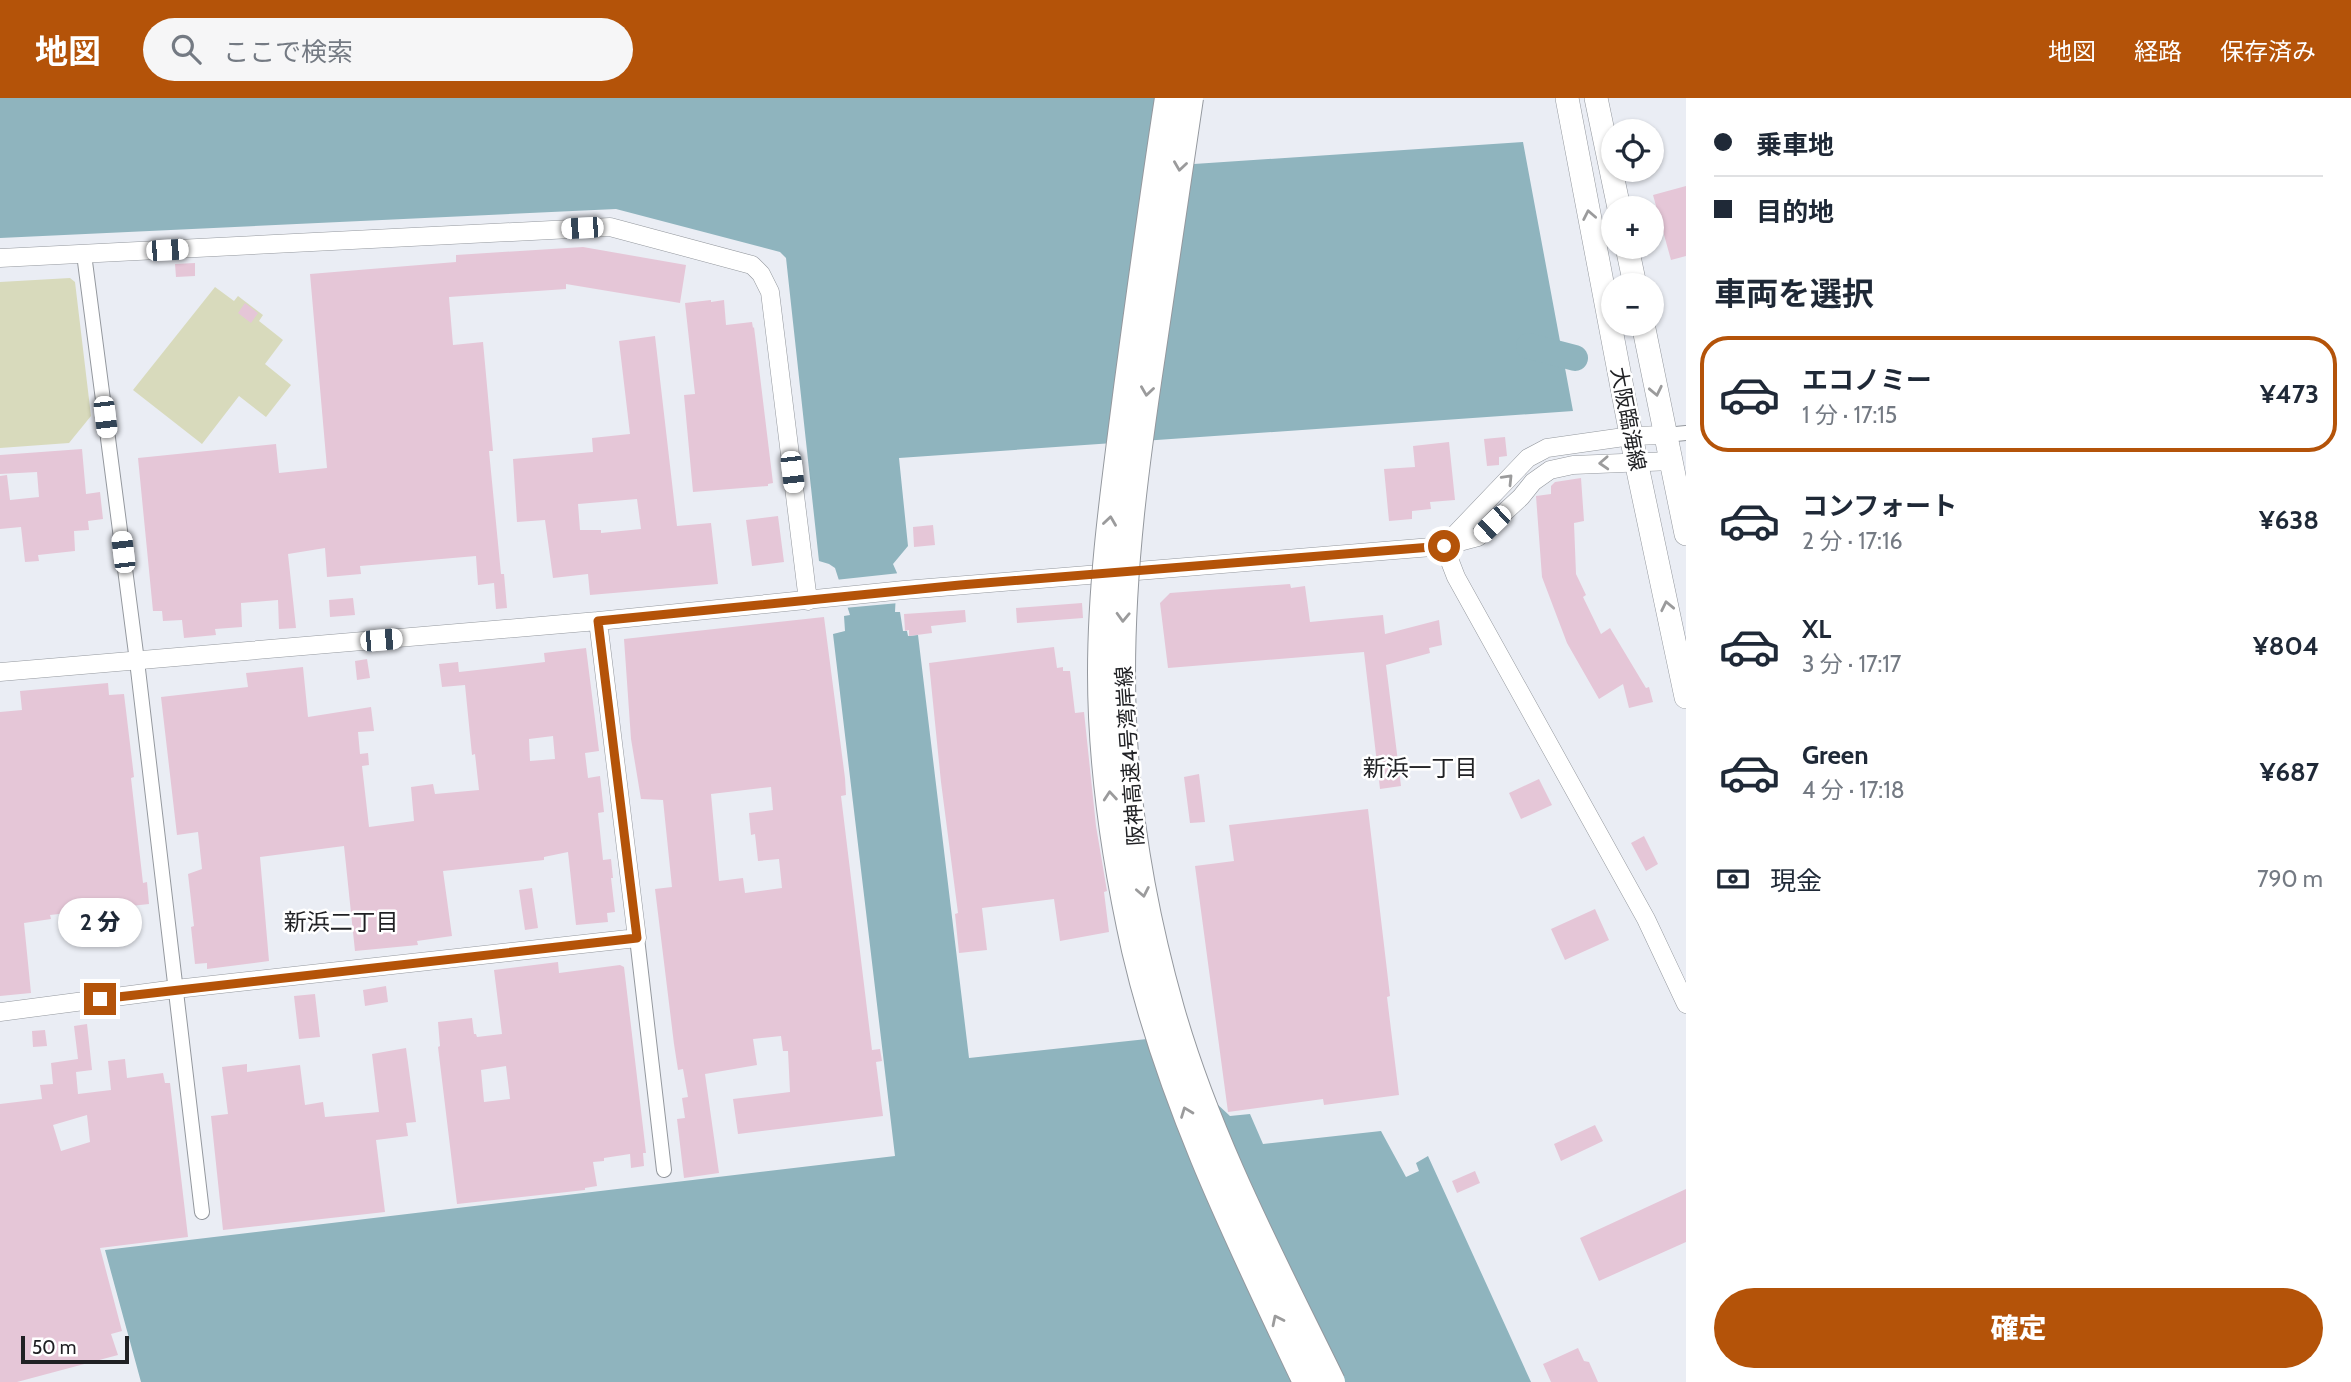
<!DOCTYPE html>
<html lang="ja">
<meta charset="utf-8">
<style>
:root{--surface:#fff;--page:#f6f6f7;--text:#1f2937;--muted:#747a83;--line:#e0e1e3;--accent:#b45309}
body{margin:0;font-family:Cabin,"Noto Sans JP",sans-serif;background:var(--page);color:var(--text);height:100vh;display:flex;flex-direction:column;font-size:26px;white-space:nowrap}
*{box-sizing:border-box;margin:0}
p{font-size:23px;color:var(--muted)}
.icon{flex:none;width:38px;height:38px;fill:none;stroke:currentColor;stroke-width:2;stroke-linecap:round;stroke-linejoin:round}
.map{position:relative;flex:1;overflow:hidden}
.side{display:flex;flex-direction:column;background:var(--surface);width:665px}
.side>*{flex:none}
.guide{display:grid;align-content:center;height:154px;padding:0 28px;background:var(--surface)}
.tools{position:absolute;left:1601px;top:21px;display:grid;gap:14px}
.tools a{display:grid;place-items:center;width:63px;height:63px;border-radius:50%;background:var(--surface);box-shadow:0 2px 5px #0004;font-size:35px}
.scale{position:absolute;left:21px;bottom:18px;width:108px;box-sizing:border-box;padding-left:7px;border:4px solid #202124;border-top:0;font-size:19px;line-height:24px;white-space:nowrap;color:#202124;-webkit-text-stroke:5px #fff;paint-order:stroke}
.end{position:absolute;width:32px;height:32px;margin:-16px;border:9px solid #b45309;background:#fff;box-shadow:0 0 0 4px #fff}
.from{border-radius:50%}
.bubble{position:absolute;height:49px;border-radius:24px;background:var(--surface);box-shadow:0 2px 5px #0004;font-size:23px;font-weight:800;line-height:49px;text-align:center}
.car{position:absolute;width:21px;height:42px;margin:-21px -10px;border-radius:9px;box-shadow:0 0 5px 2px #0007;background:linear-gradient(#fff 24%,#345 0 40%,#fff 0 76%,#345 0 86%,#fff 0)}
.guide b{display:flex;align-items:center;gap:24px;height:66px;font-size:26px}
.guide b+b{border-top:2px solid var(--line)}
.guide i{width:18px;height:18px;background:var(--text)}
ul{padding:0;list-style:none}
li{display:flex;align-items:center;gap:21px;height:116px;margin:0 14px 10px;padding:0 14px;border:4px solid transparent;border-radius:28px}
li div{flex:1}
li b{display:block;font-size:26px}
li em{font-style:normal;font-weight:800}
li.current{border-color:var(--accent)}
li>.icon{width:63px;height:63px;stroke-width:1.5}
h2{padding:0 28px;font-size:32px;line-height:84px}
.pay{display:flex;align-items:center;gap:18px;height:77px;padding:0 28px;font-size:26px}
.pay p{margin-inline-start:auto}
.primary-button{display:flex;gap:14px;margin-top:auto;padding:14px 28px}
.primary-button a{flex:1;height:80px;border-radius:42px;background:var(--accent);color:#fff;font-size:28px;font-weight:800;line-height:80px;text-align:center}
header{display:flex;align-items:center;gap:42px;box-sizing:border-box;height:98px;padding:0 35px;background:var(--accent);color:#fff}
header strong{font-size:33px}
nav{display:flex;gap:38px;margin-inline-start:auto;font-size:24px}
.search{width:490px;height:63px;background:var(--page);display:flex;align-items:center;gap:18px;box-sizing:border-box;padding:0 24px;border-radius:38px;color:var(--muted);font-size:26px}
main{display:flex;flex:1;min-height:0}
.map>svg:first-child{display:block}
.green{fill:#d8dabc}
.water{fill:#8fb4be}
.pier{fill:#eaedf4}
.lines{fill:none;stroke-linecap:round;stroke-linejoin:round}
.river{stroke:#8fb4be;stroke-width:26}
.building{fill:#e5c6d7;fill-rule:evenodd}
.minor-casing{stroke:#94989e;stroke-width:16}
.tertiary-casing{stroke:#94989e;stroke-width:19}
.primary-casing{stroke:#94989e;stroke-width:24}
.minor{stroke:#fff;stroke-width:14}
.tertiary{stroke:#fff;stroke-width:18}
.primary{stroke:#fff;stroke-width:23}
.motorway-bridge-casing{stroke:#94989e;stroke-width:28;stroke-linecap:butt}
.motorway-bridge{stroke:#fff;stroke-width:26}
.oneway{stroke:#9b9b9c}
.route{stroke:#b45309;stroke-width:9}
.labels{text-anchor:middle;stroke-width:5;stroke-linejoin:round;paint-order:stroke}
.street-label{font-size:21px;fill:#202124;stroke:#fff}
.neighbourhood-label{font-size:23px;fill:#202124;stroke:#fff}
</style>
<header>
<strong>地図</strong>
<div class="search"><svg class="icon" aria-label="search" viewBox="0 0 24 24"><circle cx="10" cy="10" r="6"/><path d="M15 15l6 6"/></svg>ここで検索</div>
<nav><a>地図</a><a>経路</a><a>保存済み</a></nav>
</header>
<main>
<div class="map">
<svg width="1686" height="1284" viewBox="0 0 1686 1284">
<rect width="100%" height="100%" fill="#eaedf4"/>
<!-- green -->
<path class="green" d="M70 180 75 184 91 318 69 345 0 350V184Z
M215 189 234 203 238 198 263 217 259 223 283 242 265 266 291 287 266 319 239 298 202 346 133 292Z"/>
<!-- water -->
<path class="water" d="M0 0H1200L1179 67 1523 44 1573 313 899 360 908 448 893 466 897 475 895 514H900L903 533H907L908 538 918 537 969 960 1147 941 1230 1018 1250 1016 1263 1046 1381 1033 1406 1079 1419 1073 1416 1065 1428 1058 1531 1284H141L105 1152 895 1058 833 536 845 533 844 518 850 517 835 470 829 466 819 463 786 160 780 154 616 111 0 140Z"/>
<!-- pier -->
<path class="pier" d="M900 475 899 505 844 510 835 482Z"/>
<g class="lines">
<!-- river -->
<path class="river" d="M1529 248 1575 260"/>
</g>
<!-- building -->
<path class="building" d="M1686 88V158L1671 162 1653 97Z
M583 149 686 167 680 205 566 186V191L449 199 453 247 483 244 493 353H489L501 476H504L507 510 496 511 494 485 478 487 476 458 360 468 361 476 327 479 325 450 288 456 296 530 279 531 278 502 241 505 242 529 215 531 216 537 184 540 182 522 163 523 162 513H153L138 360 276 346 279 375 327 370 310 176 456 164V157Z
M195 165V178L176 179 175 166Z
M711 202V204L724 202 726 227 752 224 753 230 754 229 773 385 768 386V388L693 394 684 297 695 296 685 205Z
M245 205 258 215 251 225 238 215Z
M655 238 677 428 711 425 718 486 590 497 588 476 553 480 545 422 517 424 513 361 593 354 592 340 630 336 619 243ZM637 401 641 431 601 435V432H580L578 406Z
M1505 339 1507 358 1499 359V367L1487 368 1484 341Z
M1449 344 1455 402 1430 404 1431 411 1412 413V421L1389 423 1384 371 1415 369 1413 348Z
M82 351 86 396 100 394 103 421 88 423 89 432 74 433 75 453 38 457 39 463 25 464 21 429 0 431V378L7 377 10 402 39 399 37 374 0 376V357Z
M1581 380 1584 423 1574 425 1576 476 1586 497 1583 499 1601 536 1610 530 1646 590 1649 589 1653 604 1629 610 1623 586 1599 601 1567 545 1542 479 1536 398 1551 396V388L1555 384Z
M778 418 784 464 752 468 746 422Z
M933 427 935 447 914 449 913 429Z
M1290 486 1291 490 1305 488 1310 524 1383 517 1385 536 1439 522 1442 547 1429 550 1430 555 1386 567 1401 688 1380 691 1364 554 1168 570 1160 505 1170 495Z
M353 500 355 517 330 519 329 502Z
M1082 505 1083 520 1017 525 1016 510Z
M965 512 966 524 931 528 932 535 909 538V532L905 533 904 516Z
M824 519 845 680 846 697 841 698 872 952 880 951 882 963 876 964 883 1018 738 1036 733 1001 790 994 788 953H783L781 938 753 941 757 967 705 976 719 1075 684 1080 677 1021 685 1020 682 1000 688 999 683 971 678 972 674 946 655 791 672 789 663 702 641 701 631 641 624 541ZM771 689 773 712 749 715 751 737 755 736 758 763 779 761 782 790 745 795 743 780 719 783 711 696Z
M1054 549 1057 570 1063 569V573H1070L1075 615 1084 614 1096 728 1107 793 1104 794 1109 834 1060 843 1054 801 982 810 987 852 959 855 955 816 958 815 941 684 929 565Z
M586 550 599 653 585 655 588 680 600 678 604 714 598 715 603 762 611 761 613 780H611L615 814 607 815 608 824 576 827 568 754 544 759V762L443 773 452 838 417 843 418 847 355 853 344 748 260 759 269 863 207 871V865L195 866 191 829 194 828 188 776 202 771 198 734 177 737 161 599 248 589 246 575 303 569 308 619 371 609 374 633 358 634 360 656 368 655 369 667 362 668 369 729 414 723 411 689 433 686 435 696 479 692 475 656 472 657 465 587 442 589 439 566 458 564 459 574 495 570 545 564 544 555ZM553 638 555 661 530 663 529 641Z
M367 561 370 580 357 582 355 563Z
M108 585 109 597 124 596 134 679 131 680 143 785 147 784 149 806 50 817 51 821 24 825 31 895 0 898V614L22 612 20 593Z
M1199 676 1205 724 1190 725 1184 679Z
M1539 681 1552 707 1521 721 1509 695Z
M1368 711 1390 898 1387 899 1399 997 1324 1007 1323 1001 1228 1014 1195 768 1234 763 1229 727Z
M1644 738 1658 766 1646 773 1631 745Z
M532 790 538 830 525 832 519 792Z
M1595 811 1609 842 1565 862 1551 831Z
M558 864 559 875 620 867 624 869 646 1055H643L644 1068 631 1070 630 1056 604 1060V1063L593 1064 597 1088 585 1090V1092L457 1106 438 949 440 948 438 924 472 920 474 936H476L477 939 502 936 494 872ZM506 968 510 1001 484 1004 481 972Z
M386 888 388 904 365 908 363 892Z
M315 896 320 939 299 941 294 898Z
M87 926 92 972 76 974 78 996 111 992 108 963 125 961 127 980 163 975 165 985H170L188 1139 100 1150 122 1233 111 1236 118 1257 17 1284H0V1006L42 1001 40 987 53 986 51 965 78 961 74 928ZM87 1017 90 1044 61 1053 53 1027Z
M45 932 47 948 33 949 32 933Z
M406 950 416 1024 406 1025 408 1038 376 1042 385 1114 223 1132 211 1018 228 1016 222 969 247 966V974L300 967 305 1007 323 1004 325 1019 379 1014 372 956Z
M1595 1027 1603 1043 1561 1063 1554 1046Z
M1475 1073 1480 1085 1457 1095 1452 1083Z
M1686 1091V1144L1599 1183 1580 1140Z
M1578 1250 1584 1263 1589 1264 1598 1284H1551L1543 1266Z"/>
<g class="lines">
<defs>
<path id="minor" d="M84 156 137 563 202 1114
M1666 337 1686 335
M637 840 664 1072"/>
<path id="tertiary" d="M0 160 610 129 752 167 761 176 770 194 808 503
M1444 448 1456 479 1646 821 1686 906
M1444 448 1528 360 1547 350 1631 338 1666 337
M0 574 598 523 904 492 1444 448 1478 439 1521 399 1533 384 1550 372 1573 367 1672 363
M0 914 176 891 637 840 598 523"/>
<path id="primary" d="M1567 0 1636 363 1686 599
M1596 0 1619 110
M1627 149 1635 187
M1643 226 1686 436"/>
</defs>
<!-- minor casing -->
<use href="#minor" class="minor-casing"/>
<!-- tertiary casing -->
<use href="#tertiary" class="tertiary-casing"/>
<!-- primary casing -->
<use href="#primary" class="primary-casing"/>
<!-- minor -->
<use href="#minor" class="minor"/>
<!-- tertiary -->
<use href="#tertiary" class="tertiary"/>
<!-- primary -->
<use href="#primary" class="primary"/>
<defs>
<path id="motorway-bridge" d="M1168 0C1153 97 1140 193 1127 290 1115 385 1101 479 1101 575 1101 667 1115 762 1135 852 1170 1003 1240 1145 1306 1284
M1190 0C1177 86 1165 172 1152 257 1136 363 1122 468 1122 576 1122 689 1140 802 1171 911 1208 1041 1273 1163 1332 1284"/>
</defs>
<!-- motorway-bridge casing -->
<use href="#motorway-bridge" class="motorway-bridge-casing"/>
<!-- motorway-bridge -->
<use href="#motorway-bridge" class="motorway-bridge"/>
</g>
<!-- one-way arrows -->
<defs><path id="oneway-chevron" d="M-2-3.5L2.5 0L-2 3.5" fill="none" stroke-width="1.6" stroke-linecap="round" stroke-linejoin="round" transform="scale(1.75)"/></defs>
<g class="oneway">
<use href="#oneway-chevron" transform="translate(1180 68) rotate(98)"/>
<use href="#oneway-chevron" transform="translate(1589 117) rotate(-101)"/>
<use href="#oneway-chevron" transform="translate(1147 293) rotate(98)"/>
<use href="#oneway-chevron" transform="translate(1656 293) rotate(78)"/>
<use href="#oneway-chevron" transform="translate(1604 365) rotate(177)"/>
<use href="#oneway-chevron" transform="translate(1508 381) rotate(-46)"/>
<use href="#oneway-chevron" transform="translate(1110 423) rotate(-82)"/>
<use href="#oneway-chevron" transform="translate(1667 508) rotate(-102)"/>
<use href="#oneway-chevron" transform="translate(1123 519) rotate(92)"/>
<use href="#oneway-chevron" transform="translate(1110 698) rotate(-95)"/>
<use href="#oneway-chevron" transform="translate(1143 794) rotate(79)"/>
<use href="#oneway-chevron" transform="translate(1186 1014) rotate(-111)"/>
<use href="#oneway-chevron" transform="translate(1277 1222) rotate(-116)"/>
</g>
<g class="lines">
<!-- route -->
<path class="route" d="M100 901 637 840 598 523 960 487 1444 448"/>
</g>
<g class="labels">
<!-- street labels -->
<g class="street-label">
<text transform="translate(1628 321) rotate(79)" y="7">大阪臨海線</text>
<text transform="translate(1130 658) rotate(-94)" y="7">阪神高速4号湾岸線</text>
</g>
<!-- neighbourhood labels -->
<g class="neighbourhood-label">
<text x="1420" y="678">新浜一丁目</text>
<text x="341" y="832">新浜二丁目</text>
</g>
</g>
</svg>
<div class="tools">
<a><svg class="icon" aria-label="locate" viewBox="0 0 24 24"><circle cx="12" cy="12" r="6"/><path d="M12 2v4M12 18v4M2 12h4M18 12h4"/></svg></a>
<a>+</a>
<a>−</a>
</div>
<div class="scale">50 m</div>
<i class="end from" style="left:1444px;top:448px"></i>
<i class="end" style="left:100px;top:901px"></i>
<div class="bubble" style="left:58px;top:800px;width:84px">2 分</div>
<i class="car" style="left:582px;top:130px;rotate:267deg"></i>
<i class="car" style="left:167px;top:152px;rotate:87deg"></i>
<i class="car" style="left:105px;top:319px;rotate:173deg"></i>
<i class="car" style="left:792px;top:374px;rotate:173deg"></i>
<i class="car" style="left:1492px;top:426px;rotate:226deg"></i>
<i class="car" style="left:123px;top:454px;rotate:353deg"></i>
<i class="car" style="left:381px;top:542px;rotate:85deg"></i>
</div>
<section class="side">
<div class="guide">
<b><i class="from"></i>乗車地</b>
<b><i></i>目的地</b>
</div>
<h2>車両を選択</h2>
<ul>
<li class="current"><svg class="icon" aria-label="car" viewBox="0 0 24 24"><path d="M5 17H2v-5l4-1 3-4h7l3 4 3 1v5h-3M9 17h6M6 11h13"/><circle cx="7" cy="17" r="2"/><circle cx="17" cy="17" r="2"/></svg><div><b>エコノミー</b><p>1 分 · 17:15</p></div><em>¥473</em></li>
<li><svg class="icon" aria-label="car" viewBox="0 0 24 24"><path d="M5 17H2v-5l4-1 3-4h7l3 4 3 1v5h-3M9 17h6M6 11h13"/><circle cx="7" cy="17" r="2"/><circle cx="17" cy="17" r="2"/></svg><div><b>コンフォート</b><p>2 分 · 17:16</p></div><em>¥638</em></li>
<li><svg class="icon" aria-label="car" viewBox="0 0 24 24"><path d="M5 17H2v-5l4-1 3-4h7l3 4 3 1v5h-3M9 17h6M6 11h13"/><circle cx="7" cy="17" r="2"/><circle cx="17" cy="17" r="2"/></svg><div><b>XL</b><p>3 分 · 17:17</p></div><em>¥804</em></li>
<li><svg class="icon" aria-label="car" viewBox="0 0 24 24"><path d="M5 17H2v-5l4-1 3-4h7l3 4 3 1v5h-3M9 17h6M6 11h13"/><circle cx="7" cy="17" r="2"/><circle cx="17" cy="17" r="2"/></svg><div><b>Green</b><p>4 分 · 17:18</p></div><em>¥687</em></li>
</ul>
<div class="pay"><svg class="icon" aria-label="cash" viewBox="0 0 24 24"><path d="M3 7h18v10H3z"/><circle cx="12" cy="12" r="2"/></svg>現金<p>790 m</p></div>
<div class="primary-button"><a>確定</a></div>
</section>
</main>
